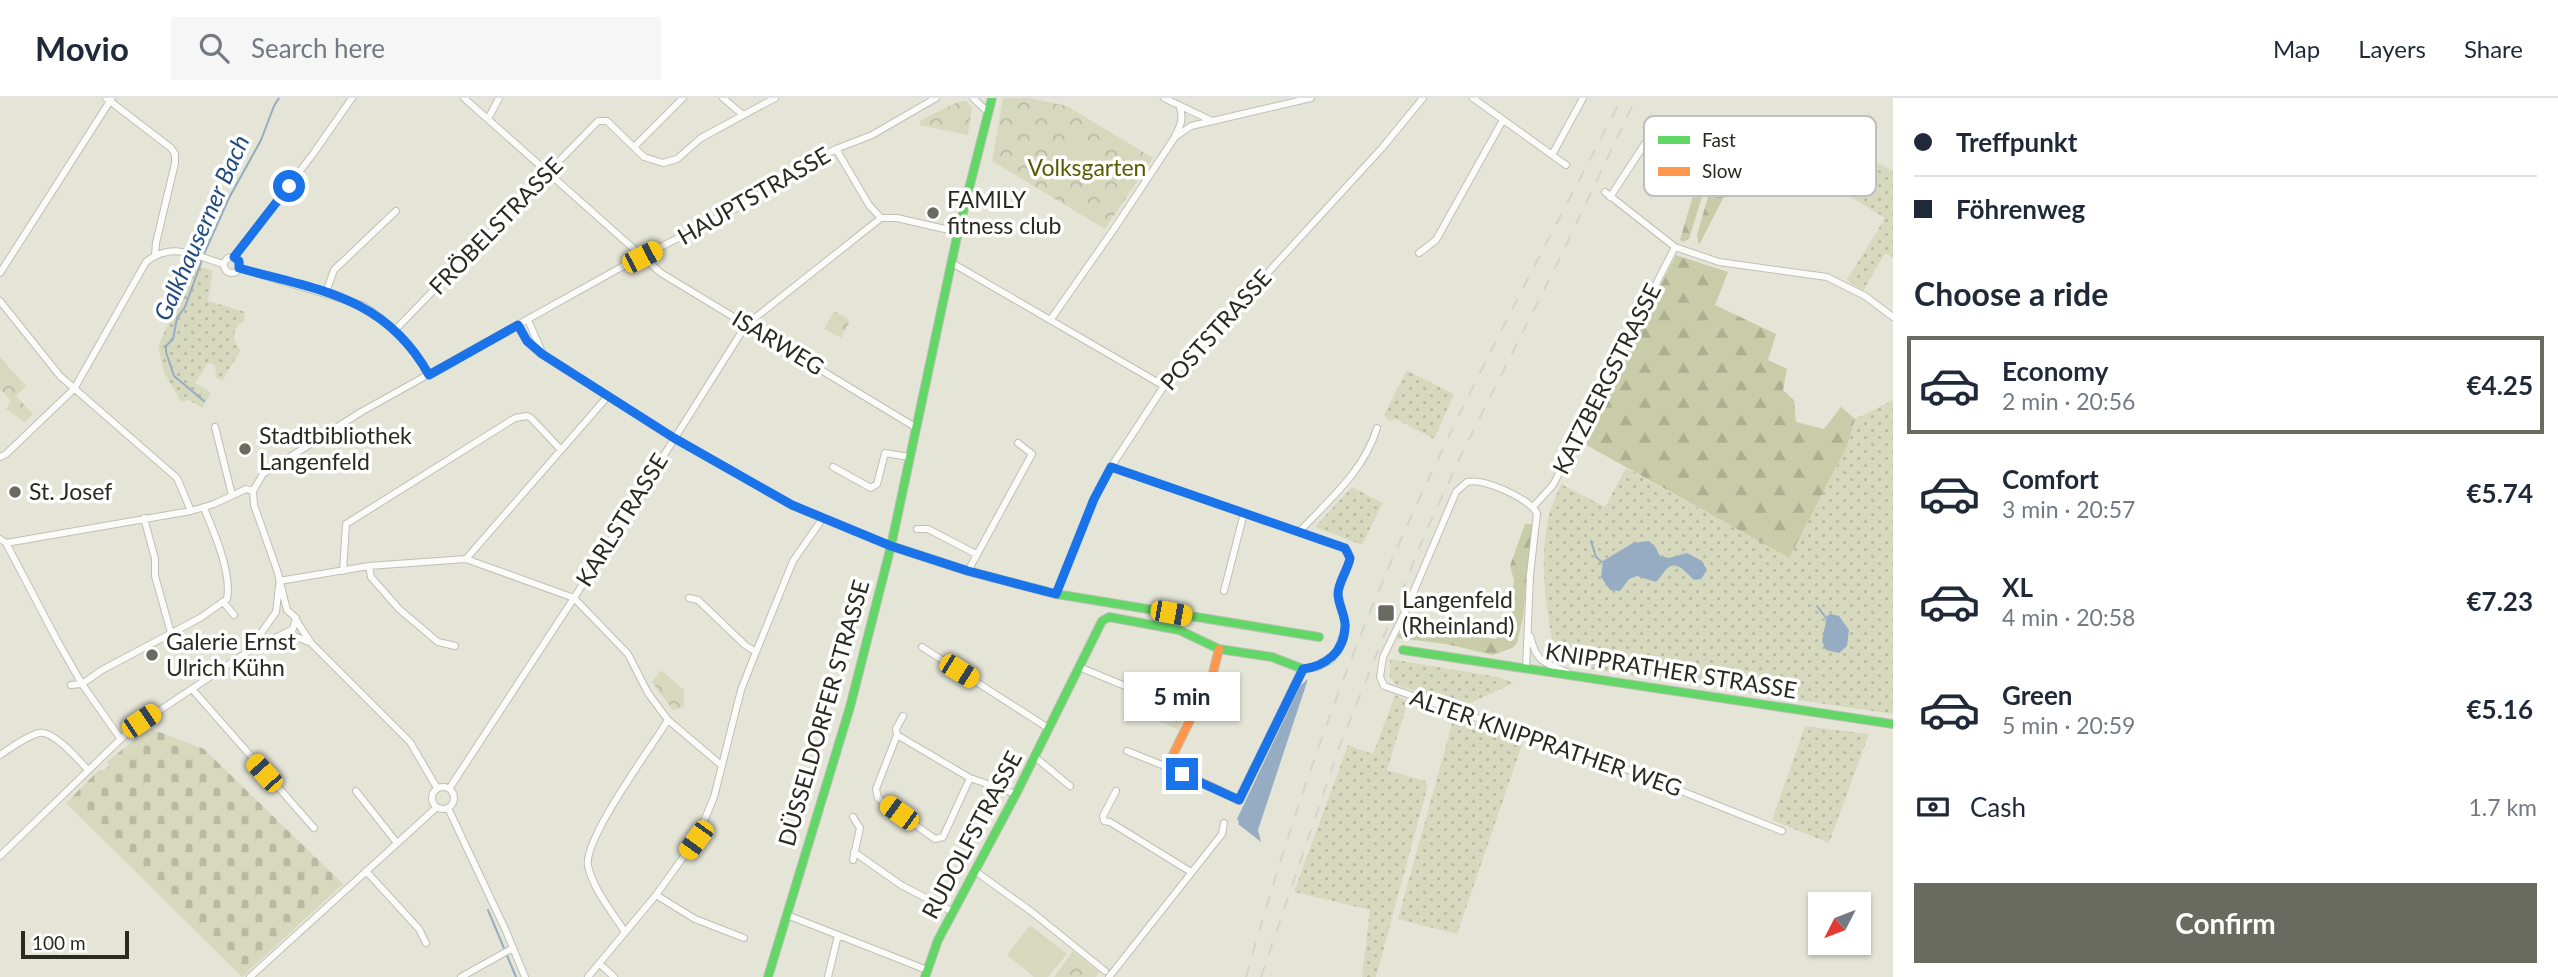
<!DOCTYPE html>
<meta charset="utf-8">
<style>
:root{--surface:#fff;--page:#f6f6f7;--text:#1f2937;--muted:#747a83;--line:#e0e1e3;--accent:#6a6b60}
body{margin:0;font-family:Lato,sans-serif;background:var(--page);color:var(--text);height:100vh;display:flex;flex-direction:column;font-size:26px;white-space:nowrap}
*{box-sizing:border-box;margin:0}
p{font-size:23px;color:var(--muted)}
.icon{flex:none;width:38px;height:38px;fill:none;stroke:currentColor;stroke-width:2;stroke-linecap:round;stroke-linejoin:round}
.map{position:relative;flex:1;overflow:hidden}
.panel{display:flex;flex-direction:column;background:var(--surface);width:665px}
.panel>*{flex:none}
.top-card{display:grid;align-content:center;height:154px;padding:0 21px;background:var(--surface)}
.needle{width:46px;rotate:228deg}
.tools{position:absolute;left:1808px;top:794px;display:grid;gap:14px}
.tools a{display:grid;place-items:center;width:63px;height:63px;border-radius:0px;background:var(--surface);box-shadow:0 2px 5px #0004;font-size:35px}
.scale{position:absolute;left:21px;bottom:18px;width:108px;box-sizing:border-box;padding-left:7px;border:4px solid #292a20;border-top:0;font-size:19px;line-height:24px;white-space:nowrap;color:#292a20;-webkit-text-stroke:5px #fff;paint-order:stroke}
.end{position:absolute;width:32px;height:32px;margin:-16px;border:9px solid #1a73e8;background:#fff;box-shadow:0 0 0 4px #fff}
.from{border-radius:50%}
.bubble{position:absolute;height:49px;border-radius:0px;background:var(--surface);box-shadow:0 2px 5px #0004;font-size:23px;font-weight:700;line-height:49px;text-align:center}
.car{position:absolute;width:21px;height:42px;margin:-21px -10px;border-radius:9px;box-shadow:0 0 5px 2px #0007;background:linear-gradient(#f5c518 24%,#345 0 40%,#f5c518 0 76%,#345 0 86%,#f5c518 0)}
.top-card b{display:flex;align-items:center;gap:24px;height:66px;font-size:26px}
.top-card b+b{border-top:2px solid var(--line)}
.top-card i{width:18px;height:18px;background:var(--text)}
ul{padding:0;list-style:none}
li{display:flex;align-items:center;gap:21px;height:98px;margin:0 14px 10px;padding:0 7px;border:4px solid transparent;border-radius:0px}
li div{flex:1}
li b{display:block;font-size:26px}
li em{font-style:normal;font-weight:700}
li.on{border-color:var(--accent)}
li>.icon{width:63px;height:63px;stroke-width:1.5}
h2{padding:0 21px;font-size:32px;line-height:84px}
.pay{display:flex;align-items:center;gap:18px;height:77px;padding:0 21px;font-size:26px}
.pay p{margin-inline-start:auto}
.action{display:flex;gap:14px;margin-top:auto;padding:14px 21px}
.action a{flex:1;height:80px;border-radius:0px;background:var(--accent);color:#fff;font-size:28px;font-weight:700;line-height:80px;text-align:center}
header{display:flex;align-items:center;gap:42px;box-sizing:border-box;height:98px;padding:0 35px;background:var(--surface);border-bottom:2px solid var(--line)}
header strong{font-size:33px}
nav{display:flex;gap:38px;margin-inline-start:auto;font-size:24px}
.search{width:490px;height:63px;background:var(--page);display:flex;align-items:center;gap:18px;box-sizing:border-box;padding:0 24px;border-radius:0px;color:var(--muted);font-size:26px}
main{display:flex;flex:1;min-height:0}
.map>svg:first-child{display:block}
.grass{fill:url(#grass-dots)}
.forest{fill:url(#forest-firs)}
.cemetery{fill:url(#cemetery-stones)}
.park{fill:url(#park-crowns)}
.pitch{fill:#d7d9bf}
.water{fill:#95acc3}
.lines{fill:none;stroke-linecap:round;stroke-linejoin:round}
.stream{stroke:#95acc3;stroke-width:2}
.street-casing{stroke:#bec0b5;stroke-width:8}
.fast-casing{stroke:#bec0b5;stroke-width:10}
.slow-casing{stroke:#bec0b5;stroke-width:10}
.street{stroke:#fbfbf9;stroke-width:6}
.fast{stroke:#63d668;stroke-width:8}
.slow{stroke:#ff974d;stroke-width:8}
.rail{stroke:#d4d4cf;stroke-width:2;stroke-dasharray:12 12;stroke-linecap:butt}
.route{stroke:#1a73e8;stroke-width:9}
.poi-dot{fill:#6a6b60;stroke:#fff;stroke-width:2.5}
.labels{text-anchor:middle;stroke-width:7;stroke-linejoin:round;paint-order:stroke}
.park-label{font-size:23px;fill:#595a01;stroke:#fff}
.street-label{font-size:23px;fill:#292a20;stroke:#fff}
.poi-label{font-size:23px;fill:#292a20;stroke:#fff;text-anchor:start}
.water-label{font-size:24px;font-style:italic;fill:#1f4b7e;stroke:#fff}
.key{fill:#fff;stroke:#bfbfbc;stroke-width:2}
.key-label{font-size:19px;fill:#292a20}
</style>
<header>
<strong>Movio</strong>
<div class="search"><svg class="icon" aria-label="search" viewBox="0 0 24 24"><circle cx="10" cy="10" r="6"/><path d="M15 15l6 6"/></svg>Search here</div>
<nav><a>Map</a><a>Layers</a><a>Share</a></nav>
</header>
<main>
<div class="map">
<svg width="1893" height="879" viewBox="0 0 1893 879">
<defs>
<pattern id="grass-dots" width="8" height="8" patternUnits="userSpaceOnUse" patternTransform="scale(1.75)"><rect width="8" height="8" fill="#d7d9bf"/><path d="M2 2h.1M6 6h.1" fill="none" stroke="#b9baa4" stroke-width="1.8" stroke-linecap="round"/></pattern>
<pattern id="forest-firs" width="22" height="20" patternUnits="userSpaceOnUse" patternTransform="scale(1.75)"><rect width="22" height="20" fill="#c9cca9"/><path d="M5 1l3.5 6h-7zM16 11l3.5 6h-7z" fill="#adaf91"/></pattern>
<pattern id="cemetery-stones" width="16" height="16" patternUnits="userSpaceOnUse" patternTransform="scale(1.75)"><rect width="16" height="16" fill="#d7d9bf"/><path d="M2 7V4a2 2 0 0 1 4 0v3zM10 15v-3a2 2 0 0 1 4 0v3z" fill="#b9baa4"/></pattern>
<pattern id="park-crowns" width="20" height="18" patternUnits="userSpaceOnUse" patternTransform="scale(1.75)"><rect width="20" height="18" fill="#d7d9bf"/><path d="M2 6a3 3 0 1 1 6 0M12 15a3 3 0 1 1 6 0" fill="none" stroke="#b9baa4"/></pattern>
</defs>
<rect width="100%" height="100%" fill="#e4e5d7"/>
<!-- grass -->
<path class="grass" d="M1848 50 1893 73V160L1885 155 1863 193 1847 182 1885 120 1836 90Z
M194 167 213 173 208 203 245 214 244 223C232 230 231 242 241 252L222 283 216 279 215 267 208 265 195 285 211 295 202 310 189 302 181 304 164 274 158 249Z
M1407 272 1454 296 1434 341 1396 321 1389 323 1384 317Z
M1893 302V616L1595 572 1554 551C1546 511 1539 462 1548 422 1550 410 1556 398 1561 386L1605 409 1626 370 1789 460 1847 348 1855 321Z
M1352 389 1383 405 1362 447 1315 429Z
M1390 561 1498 579 1514 585 1468 606 1467 609 1396 587 1390 579Z
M1395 597 1408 603 1387 672 1425 683 1428 687 1376 879H1362L1370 812 1294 794 1348 647 1373 656Z
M1454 619 1524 641 1457 836 1398 821Z
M1805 628 1869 636 1829 745 1772 722Z"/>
<!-- forest -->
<path class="forest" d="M1713 29 1718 46 1689 141 1683 144 1680 142Z
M1726 36 1750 48 1699 147 1697 137Z
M1676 157 1728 174 1715 207 1776 236 1768 262 1787 271 1783 292 1794 302 1796 324 1824 331 1841 309 1855 321 1847 348 1789 460 1581 344Z
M1525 426H1532L1523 520 1517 545 1512 550 1493 557 1446 546 1397 540C1411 513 1464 534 1487 540L1495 541 1504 537 1509 525 1514 482 1510 468Z"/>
<!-- cemetery -->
<path class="cemetery" d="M149 630 204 651 343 786 242 879 66 705 99 672H104L109 668 108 663Z"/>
<!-- park -->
<path class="park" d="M1003 0H1030L1067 8 1153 60 1105 131 992 63Z
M960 3H966L972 10 968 37 919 27 921 22Z
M834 213 848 221 849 225 841 240 824 231Z
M0 259 26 288 16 298 33 316 24 324 6 311 11 303 0 291Z
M661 572 684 592V609L673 612 652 584Z
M1152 602 1180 616 1183 621 1179 632 1145 617Z
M1073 853 1099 874 1096 879H1054Z"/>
<!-- pitch -->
<path class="pitch" d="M1074 42 1110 63 1101 77 1065 56Z
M1030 827 1067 856 1048 879H1034L1007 857Z"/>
<!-- water -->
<path class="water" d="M1648 443 1654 447 1660 458 1669 460 1687 455 1702 463 1707 472 1701 481 1694 482C1685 474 1675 459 1664 474 1661 478 1659 481 1656 484L1637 478 1629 481 1620 493 1610 492 1601 479 1603 463 1633 445Z
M1831 516 1839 518 1849 532 1847 548 1839 555 1826 552 1822 543 1827 518Z
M1308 581 1258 732 1261 744 1238 726 1239 724 1237 721 1300 588Z"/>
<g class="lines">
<!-- stream -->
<path class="stream" d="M204 156 229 100 261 42 274 8 279 0
M202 162 185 209 177 220 173 241 166 248V254L174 278 204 303
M1591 443 1596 459 1602 464
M1817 508 1827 521
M488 812 516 879"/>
<defs>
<path id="street" d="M106 0 171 50 175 56V65L156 145 155 157
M464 0 661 175 915 329
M723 0 743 17
M973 0 988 14
M1164 0 1212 23
M1473 0 1566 67
M488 21 499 0
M1175 38C1181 27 1184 20 1179 7
M634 49 683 0
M836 51 869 107 881 120
M1552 57 1583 0
M1605 94 1675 149 1719 164 1827 179 1865 198 1893 219
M1610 99 1650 38 1683 56
M1419 155 1436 142 1503 22
M234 159 313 56 352 0
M224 167a8 8 0 1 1 16 0a8 8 0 1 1-16 0Z
M952 165 1164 288
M239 170 362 207C391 225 412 247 429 277
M0 175 112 0
M326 194 334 172 396 113
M0 203 60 278 177 380 191 413
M1051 221 1114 131 1175 39 1191 28 1311 0
M528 222 542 254
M518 227 527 243 543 256 674 340 760 389 792 407 891 448
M395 232 598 23H607L644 59 663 65 677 61 701 40 775 0
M215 329 232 397
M0 359 6 356 74 291 146 164C172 143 195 158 224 166
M833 369 871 390 877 386 885 355 909 359
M1111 369 1341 449 1348 453 1350 463 1338 494 1346 528 1338 551 1331 562 1318 569 1303 571
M1533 409 1553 387 1675 149
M144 420 155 461V478L171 535
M917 431H928L976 456
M1299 434C1329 402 1364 373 1377 330
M0 441 6 445 191 413 214 406 246 391 253 393
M6 445 58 544 82 586 120 640
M466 461 608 298
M369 468 371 479 399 511 438 544 455 548
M343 473 346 426 515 320 527 318 531 320 561 352
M968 473 1032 356 1018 345
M279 483 369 468 466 461 574 500 628 556 648 595 668 622 720 666
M1224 493 1244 415
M1056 496 1094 402 1111 369 1164 288 1382 50 1423 0
M689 500 698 502 745 547 756 554
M224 505 234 517
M287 512 277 472 254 407 253 393 263 376 361 314 618 171 752 102 784 79 808 66 836 51 872 37 936 0
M296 522 311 545 410 644 437 690
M287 535 309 544
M167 538 172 548
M1530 538C1537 564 1542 564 1567 574
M922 549 1048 630
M249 552 276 514 279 488
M1079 569 1193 616
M1526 571 1530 477 1537 415C1528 400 1484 380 1467 384L1456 394 1405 514 1383 559 1380 579 1384 588 1631 673 1782 733
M82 586 102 572 200 520 227 501C232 475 214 434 204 410
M71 587 82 586
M192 591 314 730
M903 618 896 631 897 637 970 680 1016 696
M897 637 876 691 878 700 935 741 943 739 970 680
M1127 653 1167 669
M0 657C11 650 26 638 39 635 53 632 78 661 87 671
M1035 659 1070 688
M432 700a11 11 0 1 1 22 0a11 11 0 1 1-22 0Z
M449 691 574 500 746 227 881 120H897L958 134
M356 693 397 745
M1116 693 1103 718 1104 723 1110 724 1191 774
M448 710 506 833 525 879
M854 754 901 787 953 814
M0 758 130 632 249 553 293 531 296 520 287 512
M853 762 860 730 853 719
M366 773 419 831 426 845
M975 773 1032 814 1105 873
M656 797 695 821 744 840
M787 817 927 872
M625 834C612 814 593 791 588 768 583 741 651 650 668 622
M600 866 614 879
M250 879 437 709
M461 879 513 850
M588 879 656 797 697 740 714 699 741 592 752 564 793 463 823 420
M828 879 838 837
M1109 879 1222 736 1224 725"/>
<path id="fast" d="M891 448 968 473 1056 496 1319 539
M1403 552 1893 626
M768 879 850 609 891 448 958 134 992 0
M925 879 938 842 1016 696 1102 523 1109 519 1179 532 1219 551 1272 559 1303 571 1239 702 1218 692"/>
<path id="slow" d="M1218 692 1167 669 1213 575 1219 551"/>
</defs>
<!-- street casing -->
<use href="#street" class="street-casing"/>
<!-- fast casing -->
<use href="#fast" class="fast-casing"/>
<!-- slow casing -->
<use href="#slow" class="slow-casing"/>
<!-- street -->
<use href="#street" class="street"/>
<!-- fast -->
<use href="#fast" class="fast"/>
<!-- slow -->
<use href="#slow" class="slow"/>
<!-- rail -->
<path class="rail" d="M1246 879C1282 751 1324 626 1374 504 1446 331 1536 166 1622 0
M1261 879 1340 647 1425 436 1465 349 1558 164 1636 0"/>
</g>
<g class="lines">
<!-- route -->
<path class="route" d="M289 88 234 159 239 163V170C318 192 385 198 429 277L518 227 527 243 542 256 674 340 792 407 891 448 968 473 1056 496 1094 401 1111 369 1345 450 1350 460C1348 472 1338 484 1338 496 1338 507 1346 518 1345 529 1344 554 1326 568 1303 571L1239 702 1182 676"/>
</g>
<!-- markers -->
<g class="poi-dot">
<circle cx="933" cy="115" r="7"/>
<circle cx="245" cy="351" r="7"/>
<circle cx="15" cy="394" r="7"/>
<rect x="1377" y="506" width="18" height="18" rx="3.5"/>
<circle cx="152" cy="557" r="7"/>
</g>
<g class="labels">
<!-- park labels -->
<g class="park-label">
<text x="1087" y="78">Volksgarten</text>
</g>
<!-- street labels -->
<g class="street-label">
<text transform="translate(754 98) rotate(-30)" y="8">HAUPTSTRASSE</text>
<text transform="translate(496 128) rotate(-46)" y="8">FRÖBELSTRASSE</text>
<text transform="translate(1216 232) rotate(-48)" y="8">POSTSTRASSE</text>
<text transform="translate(778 245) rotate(31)" y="8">ISARWEG</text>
<text transform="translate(1607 281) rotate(-63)" y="8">KATZBERGSTRASSE</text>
<text transform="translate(622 422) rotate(-58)" y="8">KARLSTRASSE</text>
<text transform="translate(1671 573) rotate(9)" y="8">KNIPPRATHER STRASSE</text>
<text transform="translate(824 615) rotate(-74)" y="8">DÜSSELDORFER STRASSE</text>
<text transform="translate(1546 645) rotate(19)" y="8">ALTER KNIPPRATHER WEG</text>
<text transform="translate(972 737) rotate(-62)" y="8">RUDOLFSTRASSE</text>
</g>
<!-- poi labels -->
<g class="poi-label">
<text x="947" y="110">FAMILY<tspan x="947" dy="26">fitness club</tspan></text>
<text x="259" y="346">Stadtbibliothek<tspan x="259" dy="26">Langenfeld</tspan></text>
<text x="29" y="402">St. Josef</text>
<text x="1402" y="510">Langenfeld<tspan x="1402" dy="26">(Rheinland)</tspan></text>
<text x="166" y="552">Galerie Ernst<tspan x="166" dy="26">Ulrich Kühn</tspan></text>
</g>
<!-- water labels -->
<g class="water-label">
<text transform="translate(202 130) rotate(-66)" y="8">Galkhauserner Bach</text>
</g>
</g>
<!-- legend -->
<rect x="1644" y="18" width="232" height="80" rx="10" class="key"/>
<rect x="1658" y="38" width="32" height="8" fill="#63d668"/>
<rect x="1658" y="69" width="32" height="9" fill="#ff974d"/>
<g class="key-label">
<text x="1702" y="49">Fast</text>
<text x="1702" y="80">Slow</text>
</g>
</svg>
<div class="tools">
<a><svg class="needle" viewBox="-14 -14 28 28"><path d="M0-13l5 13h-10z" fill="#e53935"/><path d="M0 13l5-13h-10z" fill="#747a83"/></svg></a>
</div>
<div class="scale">100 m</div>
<i class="end from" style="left:289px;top:88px"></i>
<i class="end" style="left:1182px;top:676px"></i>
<div class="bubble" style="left:1124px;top:574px;width:116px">5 min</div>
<i class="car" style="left:642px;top:159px;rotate:63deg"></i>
<i class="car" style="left:1171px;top:515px;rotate:100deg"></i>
<i class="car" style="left:959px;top:573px;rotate:122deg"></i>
<i class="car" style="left:141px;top:623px;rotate:56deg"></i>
<i class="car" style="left:264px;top:675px;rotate:318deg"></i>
<i class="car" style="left:899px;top:715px;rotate:306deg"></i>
<i class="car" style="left:696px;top:742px;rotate:216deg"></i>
</div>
<section class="panel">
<div class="top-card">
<b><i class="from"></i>Treffpunkt</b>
<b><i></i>Föhrenweg</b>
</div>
<h2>Choose a ride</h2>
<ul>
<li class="on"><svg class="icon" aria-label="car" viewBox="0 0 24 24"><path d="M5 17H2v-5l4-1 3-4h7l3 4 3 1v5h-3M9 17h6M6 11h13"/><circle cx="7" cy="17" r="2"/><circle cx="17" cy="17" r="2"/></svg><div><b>Economy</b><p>2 min · 20:56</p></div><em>€4.25</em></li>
<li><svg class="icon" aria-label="car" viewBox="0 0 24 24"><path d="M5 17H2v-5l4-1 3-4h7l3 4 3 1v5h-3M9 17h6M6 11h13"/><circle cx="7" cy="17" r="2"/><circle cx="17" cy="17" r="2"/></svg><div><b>Comfort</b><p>3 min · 20:57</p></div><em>€5.74</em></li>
<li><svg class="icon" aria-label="car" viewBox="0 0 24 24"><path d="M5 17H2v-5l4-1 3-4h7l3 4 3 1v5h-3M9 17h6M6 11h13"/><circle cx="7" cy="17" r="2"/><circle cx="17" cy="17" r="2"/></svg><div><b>XL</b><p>4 min · 20:58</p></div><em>€7.23</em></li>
<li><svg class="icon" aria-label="car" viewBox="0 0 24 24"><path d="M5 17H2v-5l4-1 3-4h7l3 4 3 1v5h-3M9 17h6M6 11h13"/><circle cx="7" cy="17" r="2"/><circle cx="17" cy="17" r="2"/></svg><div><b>Green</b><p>5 min · 20:59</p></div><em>€5.16</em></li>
</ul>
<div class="pay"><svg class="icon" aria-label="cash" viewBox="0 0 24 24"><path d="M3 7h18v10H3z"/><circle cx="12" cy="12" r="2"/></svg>Cash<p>1.7 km</p></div>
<div class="action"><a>Confirm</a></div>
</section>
</main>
